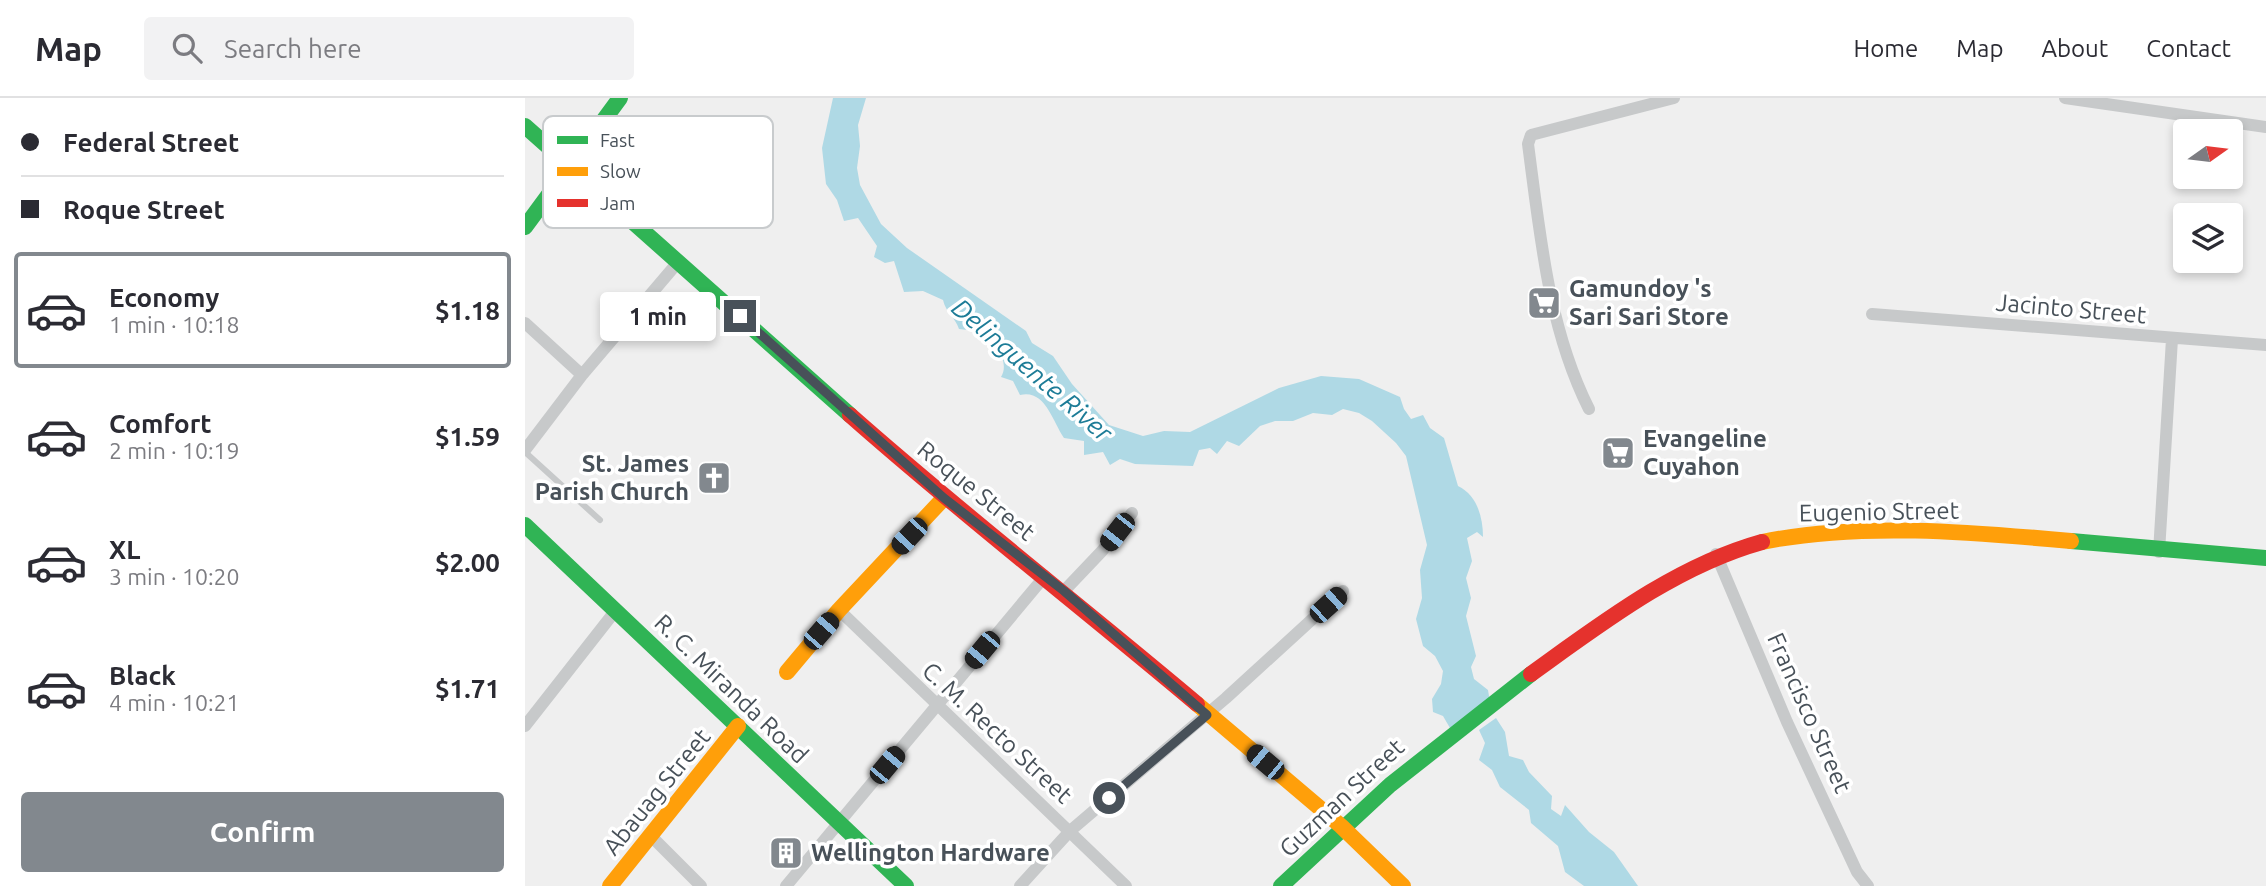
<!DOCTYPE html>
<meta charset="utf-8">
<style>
:root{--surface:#fff;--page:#f2f2f3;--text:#2b2b33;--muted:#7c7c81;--line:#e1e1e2;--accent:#82888e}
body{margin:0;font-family:Ubuntu,sans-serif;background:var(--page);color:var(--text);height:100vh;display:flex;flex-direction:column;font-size:26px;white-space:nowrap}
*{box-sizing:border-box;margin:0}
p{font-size:23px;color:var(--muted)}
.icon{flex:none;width:38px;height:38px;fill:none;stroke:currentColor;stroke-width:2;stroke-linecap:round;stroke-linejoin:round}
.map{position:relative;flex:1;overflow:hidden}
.details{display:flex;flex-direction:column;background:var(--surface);width:525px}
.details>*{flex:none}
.top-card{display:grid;align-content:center;height:154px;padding:0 21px;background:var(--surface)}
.needle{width:46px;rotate:76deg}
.tools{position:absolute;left:1648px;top:21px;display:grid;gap:14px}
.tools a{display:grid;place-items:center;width:70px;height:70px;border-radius:7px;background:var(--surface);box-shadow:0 4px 10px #0003;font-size:35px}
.end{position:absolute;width:32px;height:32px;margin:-16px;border:9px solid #485159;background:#fff;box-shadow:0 0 0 4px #fff}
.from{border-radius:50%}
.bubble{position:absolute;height:49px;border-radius:7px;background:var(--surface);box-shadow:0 4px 10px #0003;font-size:23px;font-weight:700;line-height:49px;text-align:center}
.car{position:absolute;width:21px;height:42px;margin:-21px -10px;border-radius:9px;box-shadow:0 0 5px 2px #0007;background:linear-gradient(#222 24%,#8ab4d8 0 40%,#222 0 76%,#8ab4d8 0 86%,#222 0)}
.top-card b{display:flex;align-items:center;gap:24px;height:66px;font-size:26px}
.top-card b+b{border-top:2px solid var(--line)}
.top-card i{width:18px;height:18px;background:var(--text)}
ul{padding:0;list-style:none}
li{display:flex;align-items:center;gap:21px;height:116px;margin:0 14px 10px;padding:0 7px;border:4px solid transparent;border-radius:7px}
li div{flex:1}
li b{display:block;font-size:26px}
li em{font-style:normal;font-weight:700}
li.active{border-color:var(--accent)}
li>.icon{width:63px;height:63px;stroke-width:1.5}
.primary-button{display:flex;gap:14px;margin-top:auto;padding:14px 21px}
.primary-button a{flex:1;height:80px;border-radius:7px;background:var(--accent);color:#fff;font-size:28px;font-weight:700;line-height:80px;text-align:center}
header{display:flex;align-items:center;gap:42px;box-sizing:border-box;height:98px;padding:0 35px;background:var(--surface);border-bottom:2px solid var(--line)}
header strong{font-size:33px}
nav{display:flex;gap:38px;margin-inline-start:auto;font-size:24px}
.search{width:490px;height:63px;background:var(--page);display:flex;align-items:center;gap:18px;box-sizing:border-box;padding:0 24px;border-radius:7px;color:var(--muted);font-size:26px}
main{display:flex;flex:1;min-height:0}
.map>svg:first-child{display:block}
.water{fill:#afd9e5}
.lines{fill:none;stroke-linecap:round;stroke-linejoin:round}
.lane{stroke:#c7c9ca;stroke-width:6}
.street{stroke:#c7c9ca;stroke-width:12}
.fast{stroke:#30b455;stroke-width:16}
.slow{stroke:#ff9f0a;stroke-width:16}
.jam{stroke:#e5322d;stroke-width:16}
.route{stroke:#485159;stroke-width:9}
.labels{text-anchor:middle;stroke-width:7;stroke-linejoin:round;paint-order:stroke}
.poi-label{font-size:24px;font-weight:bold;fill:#485159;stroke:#fff;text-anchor:start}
.street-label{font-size:24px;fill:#485159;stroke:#fff}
.water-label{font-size:26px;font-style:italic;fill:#1d7c97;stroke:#fff}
.key{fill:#fff;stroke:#c8cbcd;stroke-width:2}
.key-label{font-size:19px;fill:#485159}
</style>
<header>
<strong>Map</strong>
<div class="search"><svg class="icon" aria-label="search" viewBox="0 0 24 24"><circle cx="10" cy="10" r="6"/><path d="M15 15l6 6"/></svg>Search here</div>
<nav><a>Home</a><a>Map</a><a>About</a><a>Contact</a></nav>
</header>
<main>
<section class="details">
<div class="top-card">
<b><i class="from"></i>Federal Street</b>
<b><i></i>Roque Street</b>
</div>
<ul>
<li class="active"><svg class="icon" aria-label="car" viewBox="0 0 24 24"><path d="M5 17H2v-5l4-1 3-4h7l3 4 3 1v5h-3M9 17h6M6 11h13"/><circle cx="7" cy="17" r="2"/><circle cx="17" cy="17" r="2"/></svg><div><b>Economy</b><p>1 min · 10:18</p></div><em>$1.18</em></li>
<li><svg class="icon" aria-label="car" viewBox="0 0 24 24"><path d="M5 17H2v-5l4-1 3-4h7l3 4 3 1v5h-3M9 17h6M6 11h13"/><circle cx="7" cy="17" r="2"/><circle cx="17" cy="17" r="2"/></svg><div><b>Comfort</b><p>2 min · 10:19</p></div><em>$1.59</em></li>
<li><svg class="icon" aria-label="car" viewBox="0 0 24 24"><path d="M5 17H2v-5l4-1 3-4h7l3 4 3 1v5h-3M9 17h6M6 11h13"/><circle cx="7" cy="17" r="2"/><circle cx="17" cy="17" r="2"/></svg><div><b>XL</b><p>3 min · 10:20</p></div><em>$2.00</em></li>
<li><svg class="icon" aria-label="car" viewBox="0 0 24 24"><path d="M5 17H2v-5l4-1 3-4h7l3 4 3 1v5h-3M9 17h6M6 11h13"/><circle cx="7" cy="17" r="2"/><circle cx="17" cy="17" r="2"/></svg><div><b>Black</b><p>4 min · 10:21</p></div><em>$1.71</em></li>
</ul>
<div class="primary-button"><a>Confirm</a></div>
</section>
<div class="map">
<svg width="1741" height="788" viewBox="0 0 1741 788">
<rect width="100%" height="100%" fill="#efefef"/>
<!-- water -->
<path class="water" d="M308 0H341L333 27 335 48 332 70 335 87 356 126 382 150 501 233 507 245 528 258 547 286 584 327 618 338 639 333 665 334 754 290 796 278 834 281 875 299 879 311 886 321 898 317 905 330 919 340 933 388C952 397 958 419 958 439L952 434 942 440 947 463 941 480 946 500 941 518 951 558 946 569 949 581 963 592 966 610 925 630 918 618 908 614 907 601 916 586 918 573 910 558 898 548 891 521 897 500 895 472 902 447 881 358 871 345 847 323 834 315 818 311 807 317 788 315 768 323H750L735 328 714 348 702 343 692 356 685 350 674 352 668 368 610 366 595 361 585 367 578 354 559 357V343L539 340C527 322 520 291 495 297L488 283 476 279C486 263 468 240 452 234 447 232 439 232 434 231 430 219 421 215 418 202L398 193 379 194 369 163 360 165 349 159 352 148 333 120 319 123 312 102 301 86 297 50Z
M971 620 980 634 984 658 998 662 1004 674 1027 698 1026 711 1036 718 1040 707 1064 734 1089 754 1113 788H1059L1040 774 1033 748 1006 725 1004 712 975 689 967 672 954 662 960 645 954 632Z"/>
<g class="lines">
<!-- lane -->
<path class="lane" d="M0 354 75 422"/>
<!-- street -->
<path class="street" d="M1540 0 1741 29
M1347 216 1741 247
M0 225 57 277
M1064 311C1023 229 1015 136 1003 46L1006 37 1149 0
M0 352 57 277 154 163
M1634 454 1647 241
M1191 456 1262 624 1332 774 1343 788
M539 493 577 453 607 415
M314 512 601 788
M0 628 91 512
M126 738 176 788
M261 788 520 478
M495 788 545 733 701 600 818 493"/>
<!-- fast -->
<path class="fast" d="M0 28 325 317
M0 129 95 0
M0 427 381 788
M1546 443 1741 460
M756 788 865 687 1006 576"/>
<!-- slow -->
<path class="slow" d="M1237 444C1334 424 1447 434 1546 443
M262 574 314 512 419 400
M672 606 816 728 878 788
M85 788 213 628"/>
<!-- jam -->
<path class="jam" d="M325 317C438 417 557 509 672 606
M1006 576C1077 525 1151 468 1237 444"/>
</g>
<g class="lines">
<!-- route -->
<path class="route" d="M215 218 419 400 539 493 682 617 584 700"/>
</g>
<!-- icons -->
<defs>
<symbol id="supermarket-square" viewBox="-11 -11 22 22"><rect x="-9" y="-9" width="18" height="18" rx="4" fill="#82888e" stroke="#fff"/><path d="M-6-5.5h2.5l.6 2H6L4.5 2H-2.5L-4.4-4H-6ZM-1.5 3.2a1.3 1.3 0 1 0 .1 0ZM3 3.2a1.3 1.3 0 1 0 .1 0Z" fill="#fff"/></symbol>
<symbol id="church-square" viewBox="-11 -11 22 22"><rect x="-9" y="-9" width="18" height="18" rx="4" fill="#82888e" stroke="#fff"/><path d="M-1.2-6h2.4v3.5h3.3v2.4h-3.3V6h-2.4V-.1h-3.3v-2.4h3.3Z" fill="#fff"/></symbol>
<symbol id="building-square" viewBox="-11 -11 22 22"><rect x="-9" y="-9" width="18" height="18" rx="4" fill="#82888e" stroke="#fff"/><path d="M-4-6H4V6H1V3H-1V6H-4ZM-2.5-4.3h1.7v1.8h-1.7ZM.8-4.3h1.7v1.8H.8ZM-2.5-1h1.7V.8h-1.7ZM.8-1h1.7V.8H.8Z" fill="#fff"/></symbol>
</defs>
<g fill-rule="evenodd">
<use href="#supermarket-square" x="1000" y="186" width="38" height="38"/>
<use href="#supermarket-square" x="1074" y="336" width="38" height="38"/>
<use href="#church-square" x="170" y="361" width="38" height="38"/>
<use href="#building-square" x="242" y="736" width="38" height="38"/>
</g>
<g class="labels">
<!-- poi labels -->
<g class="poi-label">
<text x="1044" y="199">Gamundoy 's<tspan x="1044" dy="28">Sari Sari Store</tspan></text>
<text x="1118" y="349">Evangeline<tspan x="1118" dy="28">Cuyahon</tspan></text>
<text x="164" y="374" text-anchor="end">St. James<tspan x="164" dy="28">Parish Church</tspan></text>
<text x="286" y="763">Wellington Hardware</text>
</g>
<!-- street labels -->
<g class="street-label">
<text transform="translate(1546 211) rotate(5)" y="8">Jacinto Street</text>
<text transform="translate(451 393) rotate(39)" y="8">Roque Street</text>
<text transform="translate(1354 414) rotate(-1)" y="8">Eugenio Street</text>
<text transform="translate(206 591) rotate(44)" y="8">R. C. Miranda Road</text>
<text transform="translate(1284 615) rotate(66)" y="8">Francisco Street</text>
<text transform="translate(472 635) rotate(43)" y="8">C. M. Recto Street</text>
<text transform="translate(132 694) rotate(-51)" y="8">Abauag Street</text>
<text transform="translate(817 700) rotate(-43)" y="8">Guzman Street</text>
</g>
<!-- water labels -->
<g class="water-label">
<text transform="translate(507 272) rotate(41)" y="9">Delinguente River</text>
</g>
</g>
<!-- legend -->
<rect x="18" y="18" width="230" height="112" rx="10" class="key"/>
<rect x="32" y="38" width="31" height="8" fill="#30b455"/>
<rect x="32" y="69" width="31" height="9" fill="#ff9f0a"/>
<rect x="32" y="101" width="31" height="8" fill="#e5322d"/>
<g class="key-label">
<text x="75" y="49">Fast</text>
<text x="75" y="80">Slow</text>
<text x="75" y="112">Jam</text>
</g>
</svg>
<div class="tools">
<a><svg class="needle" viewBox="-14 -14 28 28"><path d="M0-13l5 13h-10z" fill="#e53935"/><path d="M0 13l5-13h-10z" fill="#7c7c81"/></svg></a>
<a><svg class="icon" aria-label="layers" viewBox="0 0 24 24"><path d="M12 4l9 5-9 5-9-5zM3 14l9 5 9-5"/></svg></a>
</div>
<i class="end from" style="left:584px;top:700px"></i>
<i class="end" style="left:215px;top:218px"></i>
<div class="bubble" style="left:75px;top:194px;width:116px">1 min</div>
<i class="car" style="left:592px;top:434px;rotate:218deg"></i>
<i class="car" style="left:384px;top:438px;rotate:223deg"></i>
<i class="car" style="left:803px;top:507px;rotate:48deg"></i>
<i class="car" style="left:296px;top:533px;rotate:41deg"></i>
<i class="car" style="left:457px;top:552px;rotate:220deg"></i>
<i class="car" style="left:740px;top:664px;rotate:310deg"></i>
<i class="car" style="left:362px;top:667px;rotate:40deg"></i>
</div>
</main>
